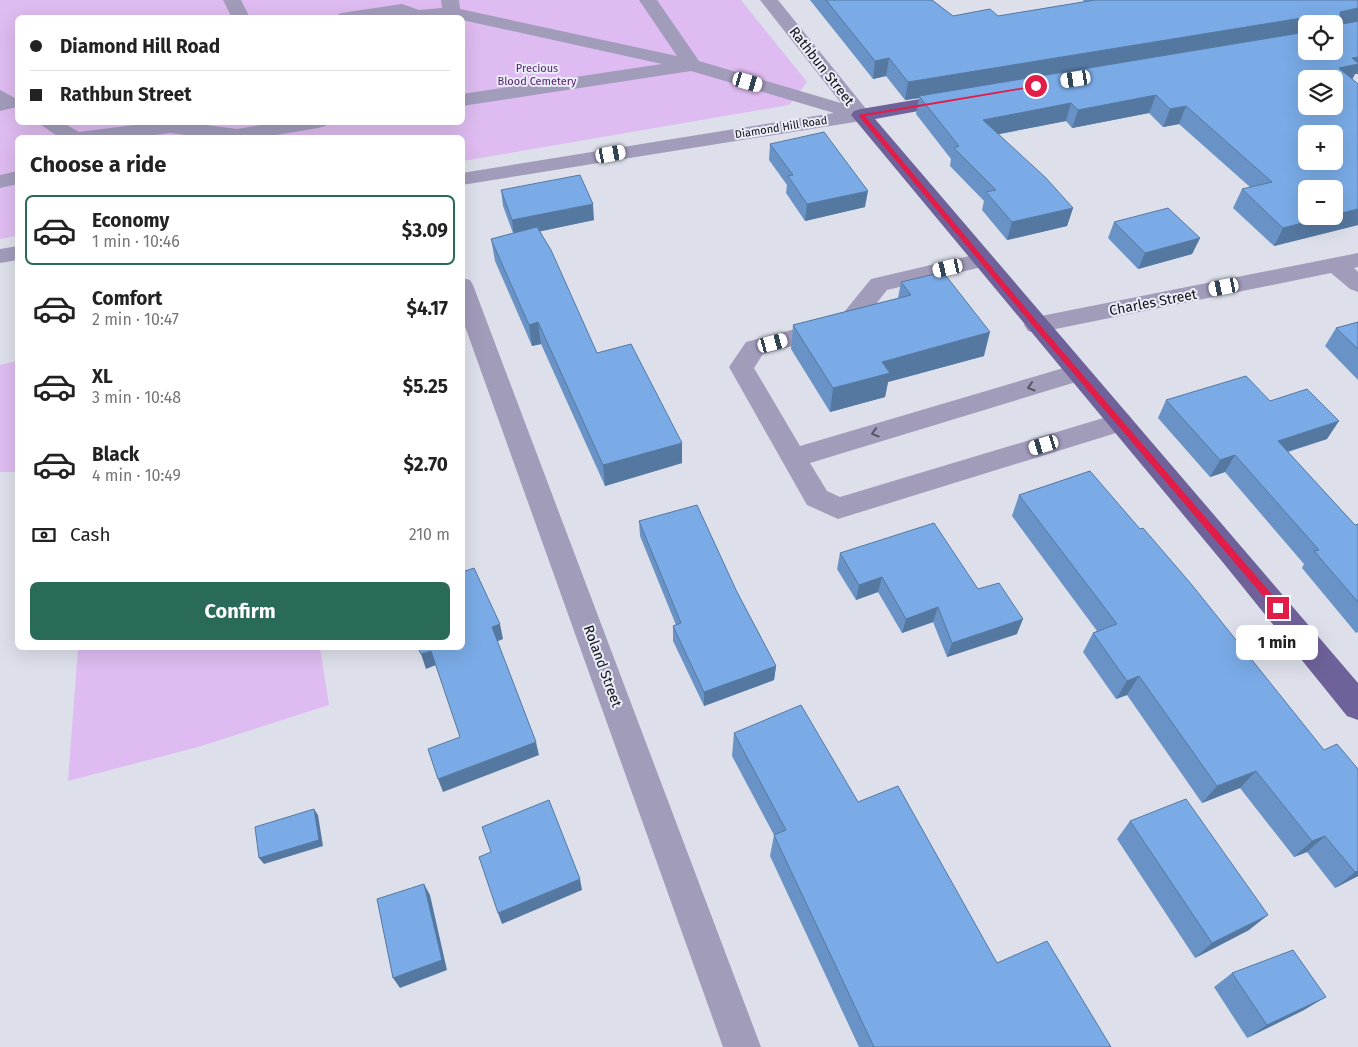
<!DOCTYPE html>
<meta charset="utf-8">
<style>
:root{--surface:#fff;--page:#f6f6f6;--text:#222;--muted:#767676;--line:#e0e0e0;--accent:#296a58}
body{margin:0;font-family:"Fira Sans",sans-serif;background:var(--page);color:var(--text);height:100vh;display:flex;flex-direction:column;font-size:19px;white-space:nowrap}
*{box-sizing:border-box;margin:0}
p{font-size:16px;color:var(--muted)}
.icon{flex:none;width:28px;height:28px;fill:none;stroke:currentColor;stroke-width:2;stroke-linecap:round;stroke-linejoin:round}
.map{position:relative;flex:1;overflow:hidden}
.sheet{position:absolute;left:15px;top:135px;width:450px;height:515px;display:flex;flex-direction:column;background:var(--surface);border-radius:8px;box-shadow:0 5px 20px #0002}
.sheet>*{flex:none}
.banner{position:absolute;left:15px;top:15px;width:450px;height:110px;border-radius:8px;box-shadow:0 5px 20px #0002;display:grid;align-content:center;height:110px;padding:0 15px;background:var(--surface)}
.tools{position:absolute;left:1298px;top:15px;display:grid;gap:10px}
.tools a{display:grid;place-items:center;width:45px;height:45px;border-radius:8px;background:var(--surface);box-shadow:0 5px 20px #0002;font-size:25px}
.end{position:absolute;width:22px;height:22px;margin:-11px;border:6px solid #e11d48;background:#fff;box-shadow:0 0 0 2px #fff}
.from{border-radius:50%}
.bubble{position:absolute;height:35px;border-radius:8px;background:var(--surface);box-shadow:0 5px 20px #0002;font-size:16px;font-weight:700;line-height:35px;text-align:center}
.car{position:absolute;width:15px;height:30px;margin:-15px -8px;border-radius:6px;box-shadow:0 0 4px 1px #0007;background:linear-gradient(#fff 24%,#345 0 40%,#fff 0 76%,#345 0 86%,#fff 0)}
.banner b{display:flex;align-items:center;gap:18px;height:48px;font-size:19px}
.banner b+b{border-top:1px solid var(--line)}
.banner i{width:12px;height:12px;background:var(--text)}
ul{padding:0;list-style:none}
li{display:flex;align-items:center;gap:15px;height:70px;margin:0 10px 8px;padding:0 5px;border:2px solid transparent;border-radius:8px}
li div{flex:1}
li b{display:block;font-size:19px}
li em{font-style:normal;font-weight:700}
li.on{border-color:var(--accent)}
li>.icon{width:45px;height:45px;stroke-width:1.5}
h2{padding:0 15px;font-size:22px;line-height:60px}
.pay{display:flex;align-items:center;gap:12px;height:55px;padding:0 15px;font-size:19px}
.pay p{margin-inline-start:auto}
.cta{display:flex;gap:10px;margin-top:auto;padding:10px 15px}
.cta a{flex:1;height:58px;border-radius:8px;background:var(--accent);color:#fff;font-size:20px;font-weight:700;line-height:58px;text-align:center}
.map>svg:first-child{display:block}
.green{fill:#debbf0;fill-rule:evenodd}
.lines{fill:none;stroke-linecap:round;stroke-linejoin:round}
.minor{fill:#a29cbb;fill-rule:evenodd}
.major{fill:#6f629a;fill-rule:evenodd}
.wall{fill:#6993c6;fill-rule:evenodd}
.shaded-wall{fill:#5578a1}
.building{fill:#7aabe6;stroke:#5578a1;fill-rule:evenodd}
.oneway{stroke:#585666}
.route{fill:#e11d48}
.labels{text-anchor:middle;stroke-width:4;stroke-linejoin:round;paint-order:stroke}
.far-park-label{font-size:11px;fill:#531e69;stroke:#eaedf8}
.far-street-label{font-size:11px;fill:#0e0f12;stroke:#eaedf8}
.street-label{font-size:14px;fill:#0e0f12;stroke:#eaedf8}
</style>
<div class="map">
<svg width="1358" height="1047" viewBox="0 0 1358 1047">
<rect width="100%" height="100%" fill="#dde0ea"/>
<!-- green -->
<path class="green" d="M0 0H741L807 82 789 105 463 161 462 138H18L17 236 0 239ZM18 18H462V122H18Z
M17 361V472H0V365Z
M78 648H320L329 705 198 747 68 781Z"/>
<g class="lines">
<!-- minor -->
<path class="minor" d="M223 0H241L250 18H232Z
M441 0H459L460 9 677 56 639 0H657L699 61 841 103 760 0H778L871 115 868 119 861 121 462 185V173L834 113 691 71 462 106V94L662 64 462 20V18H405C395 14 347 18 332 18L341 13 402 4 419 10 442 8Z
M0 90 17 99V107L0 111Z
M37 122H62L79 132 158 122H183L237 129 277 122H328L325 126 318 128 259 138H208L170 133 133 138H60Z
M18 171V184L0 188V175Z
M18 246V260L0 263V249Z
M982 253 990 255 993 260 990 265 887 290 856 329 763 354 754 368 800 446 1077 364 1086 367 1089 373 1086 379 810 463 827 491 840 497 1120 413 1129 415 1133 422 1129 429 838 519 807 505 729 367 746 342 840 317 871 279Z
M1358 253V267L1354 268 1358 272V292L1350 289 1331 273 1036 333 1028 331 1024 325 1028 319 1036 317Z
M462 278 470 280 473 285 761 1047H723L462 318Z"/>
<!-- major -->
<path class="major" d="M955 93 962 95 965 99 962 103 875 119 1358 683V720L1347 716 1225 565 851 115 854 111 861 109Z"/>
</g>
<!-- wall -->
<path class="wall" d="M810 0H932L953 16H998L1084 2 1083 0H1358V74H1355L1352 79 1358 84V225L1274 246 1233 208 1242 189 1250 187 1179 124 1163 127 1149 113 1072 128 1066 121 998 134 1073 208 1067 226 1007 240 982 210 984 201 950 166 951 159 916 114 919 98 905 100 886 76 873 79ZM1306 24H1334L1306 51Z
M770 144 865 207 805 221 786 193 787 185 769 160Z
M501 190 594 220 540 231 597 353 682 443V463L605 486 541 344 532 346 495 261 491 239 513 233 503 206Z
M1114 222 1200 238 1192 254 1138 269 1108 238Z
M901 282 984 356 888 382 885 397 830 412 791 349 793 325 898 298Z
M1358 322V380L1325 346 1336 328Z
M1166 400 1270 401 1327 439 1288 452 1355 525 1358 524V632L1356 633 1302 568 1304 564 1225 472 1210 477 1158 418Z
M1090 471 1358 876 1335 888 1307 852 1294 857 1240 788 1202 803 1127 695 1116 699 1083 652 1093 633 1097 631 1012 516 1019 495Z
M639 521 737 592 776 666 774 680 704 706 673 641V626L676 625 640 536Z
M840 553 978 589 1017 634 947 657 933 622 902 633 878 592 856 600 837 569Z
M734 733 997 963 1111 1047H859L770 856 774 835 732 756Z
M1130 821 1249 930 1195 958 1117 839Z
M1232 973 1304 1010 1247 1038 1214 987Z"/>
<!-- shaded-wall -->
<path class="shaded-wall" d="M1358 8V22L1334 30 1340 12Z
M1314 16 1310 24H1306V33L919 96V98L905 100 908 82Z
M1358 57V74H1355L1351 82 1339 68 1352 58Z
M889 58 886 76 873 79 875 61Z
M1156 95 1149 113 1072 128 1078 110Z
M1071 103 1066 121 979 138 983 120Z
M1186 106 1179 124 1163 127 1170 109Z
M868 191 865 207 805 221 807 204Z
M593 204 594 220 514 237 512 220Z
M1073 208 1067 226 1007 240 1012 222Z
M1358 209V225L1274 246 1283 228 1329 216H1334V215Z
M1200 238 1192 254 1138 269 1145 253Z
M538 322 541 344 532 346 529 325Z
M990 332 984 356 888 382 885 397 830 412 833 388 882 362Z
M1339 421 1327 439 1267 458 1278 441Z
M682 443V463L605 486 603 465Z
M1235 455 1225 472 1210 477 1220 460Z
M882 577 878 592 856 600 859 585Z
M938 607 933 622 902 633 906 619Z
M1023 619 1017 634 947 657 952 643Z
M500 624 503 639 496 642 492 627Z
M431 651 436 665 426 669 421 654Z
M776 666 774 680 704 706V692Z
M1139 676 1127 695 1116 699 1127 681Z
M536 742 539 755 443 792 438 779Z
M1256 771 1240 788 1202 803 1217 786Z
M314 809 318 815 323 846 264 864 259 858Z
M1325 836 1307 852 1294 857 1312 841Z
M1358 871V876L1335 888 1355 872Z
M580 879 582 890 502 924 498 913Z
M424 884 430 895 447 970 400 988 393 978Z
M1268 915 1249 930 1195 958 1212 943Z
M1326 997 1304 1010 1247 1038 1267 1025Z"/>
<!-- building -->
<path class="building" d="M826 0H932L953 16 990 9 998 16 1095 0H1358V8L1340 12 1341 22 1343 24 1358 21V57L1352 58 1358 63V64L1339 68 1358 84V209L1334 215V189H1306V216H1329L1283 228 1242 189 1272 182 1186 106 1170 109 1156 95 1078 110 1071 103 983 120 1046 178 1073 208 1012 222 986 192 996 190 954 148 959 146 919 96 1306 32V51H1334V24H1315L1316 17 1314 16 908 82 889 58 875 61ZM1306 79H1334V106H1306ZM1306 134H1334V161H1306Z
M824 132 868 191 807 204 788 176 793 175 770 144Z
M580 175 593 204 512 220 501 190Z
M1168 208 1200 238 1145 253 1114 222Z
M537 227 551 250 597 353 631 344 682 443 603 465 538 322 529 325 491 239Z
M943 272 990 332 882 362 890 373 833 388 793 325 911 295 901 282Z
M1358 322V349L1336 328Z
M1246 376 1270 401 1307 389 1339 421 1278 441 1355 525 1358 524V602L1314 551 1319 550 1235 455 1220 460 1166 400Z
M1090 471 1140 529 1143 528 1192 585 1324 750 1337 744 1358 769V871L1355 872 1325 836 1312 841 1256 771 1217 786 1139 676 1127 681 1093 633 1117 624 1019 495Z
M697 505 737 592 776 666 704 692 673 626 681 623 639 521Z
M934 523 978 589 999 583 1023 619 952 643 938 607 906 619 882 577 859 585 840 553Z
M474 568 500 624 492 627 536 742 438 779 428 749 460 737 431 651 421 654 418 648H462V572Z
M801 705 858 802 898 786 997 963 1047 941 1111 1047H874L774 835 786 830 734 733Z
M1186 799 1268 915 1212 943 1130 821Z
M549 800 580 879 498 913 479 857 491 852 482 827Z
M314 809 319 840 259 858 255 827Z
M424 884 442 960 393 978 377 899Z
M1293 950 1326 997 1267 1025 1232 973Z"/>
<!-- one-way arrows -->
<defs><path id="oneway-chevron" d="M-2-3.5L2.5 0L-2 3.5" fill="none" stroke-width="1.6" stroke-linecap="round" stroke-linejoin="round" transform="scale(1.25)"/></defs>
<g class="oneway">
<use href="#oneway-chevron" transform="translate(1031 387) rotate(163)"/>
<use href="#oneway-chevron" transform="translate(875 433) rotate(163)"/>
</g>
<!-- route -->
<path class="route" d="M1038 85 1036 87 865 116 1039 324 1281 605V610H1275L1034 327 858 115Z"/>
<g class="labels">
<!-- far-park labels -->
<g class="far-park-label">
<text x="537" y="72">Precious<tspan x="537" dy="13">Blood Cemetery</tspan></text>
</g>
<!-- far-street labels -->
<g class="far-street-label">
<text transform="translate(781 127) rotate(-9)" y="4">Diamond Hill Road</text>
</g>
<!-- street labels -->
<g class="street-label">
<text transform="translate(822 66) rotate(52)" y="5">Rathbun Street</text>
<text transform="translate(1153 302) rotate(-11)" y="5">Charles Street</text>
<text transform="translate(603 666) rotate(70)" y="5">Roland Street</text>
</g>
</g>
</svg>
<div class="tools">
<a><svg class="icon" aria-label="locate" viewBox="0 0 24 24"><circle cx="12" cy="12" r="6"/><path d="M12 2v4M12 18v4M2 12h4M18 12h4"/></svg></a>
<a><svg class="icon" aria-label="layers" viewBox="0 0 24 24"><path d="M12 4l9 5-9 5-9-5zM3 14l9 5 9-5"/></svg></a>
<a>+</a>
<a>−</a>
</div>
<i class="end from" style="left:1036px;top:86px"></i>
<i class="end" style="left:1278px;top:608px"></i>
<div class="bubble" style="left:1236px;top:625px;width:82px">1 min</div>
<i class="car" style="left:1076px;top:79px;rotate:261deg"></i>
<i class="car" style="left:748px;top:82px;rotate:106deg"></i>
<i class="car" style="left:611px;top:154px;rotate:80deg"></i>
<i class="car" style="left:948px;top:268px;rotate:257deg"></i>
<i class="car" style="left:1224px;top:287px;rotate:259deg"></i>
<i class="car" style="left:773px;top:343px;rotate:75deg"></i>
<i class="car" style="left:1044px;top:445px;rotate:253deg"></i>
<div class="banner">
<b><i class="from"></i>Diamond Hill Road</b>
<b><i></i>Rathbun Street</b>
</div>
<section class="sheet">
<h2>Choose a ride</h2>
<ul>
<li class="on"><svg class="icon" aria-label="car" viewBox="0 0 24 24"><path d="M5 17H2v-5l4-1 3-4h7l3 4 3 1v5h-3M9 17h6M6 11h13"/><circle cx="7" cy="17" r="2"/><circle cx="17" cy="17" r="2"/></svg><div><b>Economy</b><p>1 min · 10:46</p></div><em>$3.09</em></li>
<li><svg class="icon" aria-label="car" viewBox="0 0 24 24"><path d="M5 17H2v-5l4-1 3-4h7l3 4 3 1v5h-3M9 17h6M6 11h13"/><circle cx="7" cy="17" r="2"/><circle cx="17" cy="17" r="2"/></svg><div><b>Comfort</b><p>2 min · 10:47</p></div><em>$4.17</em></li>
<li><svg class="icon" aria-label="car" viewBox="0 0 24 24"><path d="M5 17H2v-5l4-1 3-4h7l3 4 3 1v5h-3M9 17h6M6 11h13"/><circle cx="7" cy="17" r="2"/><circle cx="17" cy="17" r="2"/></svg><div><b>XL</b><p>3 min · 10:48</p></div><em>$5.25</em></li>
<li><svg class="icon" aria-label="car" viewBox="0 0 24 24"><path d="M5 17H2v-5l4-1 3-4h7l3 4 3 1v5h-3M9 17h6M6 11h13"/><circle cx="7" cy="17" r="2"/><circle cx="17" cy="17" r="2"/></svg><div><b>Black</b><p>4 min · 10:49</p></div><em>$2.70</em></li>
</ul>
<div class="pay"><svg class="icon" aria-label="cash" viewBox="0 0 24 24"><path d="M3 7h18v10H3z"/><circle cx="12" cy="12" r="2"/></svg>Cash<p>210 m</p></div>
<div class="cta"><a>Confirm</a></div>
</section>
</div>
